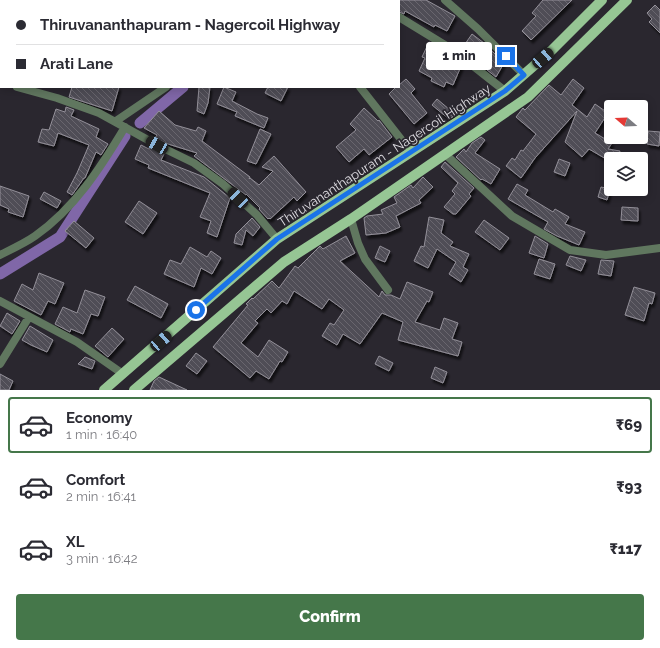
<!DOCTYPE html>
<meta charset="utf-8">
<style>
:root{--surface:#fff;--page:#f7f7f7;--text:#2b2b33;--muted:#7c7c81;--line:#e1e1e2;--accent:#45774a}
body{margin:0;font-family:Raleway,sans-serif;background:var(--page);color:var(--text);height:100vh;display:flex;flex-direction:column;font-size:15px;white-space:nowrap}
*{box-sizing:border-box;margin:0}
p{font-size:13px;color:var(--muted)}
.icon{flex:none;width:22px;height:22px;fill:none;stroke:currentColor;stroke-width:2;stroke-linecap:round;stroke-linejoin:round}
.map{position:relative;height:390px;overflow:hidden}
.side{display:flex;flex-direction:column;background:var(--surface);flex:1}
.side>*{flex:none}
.hud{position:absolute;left:0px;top:0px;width:400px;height:88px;box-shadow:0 2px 10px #0003;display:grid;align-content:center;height:88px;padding:0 16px;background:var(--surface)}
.needle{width:26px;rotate:289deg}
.fabs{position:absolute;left:604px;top:100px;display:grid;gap:8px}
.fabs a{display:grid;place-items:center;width:44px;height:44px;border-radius:4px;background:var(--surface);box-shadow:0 2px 10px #0003;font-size:20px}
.end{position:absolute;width:18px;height:18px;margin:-9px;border:5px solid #1a73e8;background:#fff;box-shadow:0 0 0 2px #fff}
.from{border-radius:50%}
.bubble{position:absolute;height:28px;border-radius:4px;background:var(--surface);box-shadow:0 2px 10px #0003;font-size:13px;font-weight:800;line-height:28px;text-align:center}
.car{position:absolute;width:12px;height:24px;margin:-12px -6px;border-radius:5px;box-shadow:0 0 3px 1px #0007;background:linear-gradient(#222 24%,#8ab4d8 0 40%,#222 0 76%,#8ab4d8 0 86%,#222 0)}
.hud b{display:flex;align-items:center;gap:14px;height:38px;font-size:15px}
.hud b+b{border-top:1px solid var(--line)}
.hud i{width:10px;height:10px;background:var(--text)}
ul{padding:7px 0 0;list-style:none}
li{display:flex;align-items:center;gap:12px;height:56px;margin:0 8px 6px;padding:0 8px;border:2px solid transparent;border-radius:4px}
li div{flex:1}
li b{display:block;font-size:15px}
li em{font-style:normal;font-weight:800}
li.on{border-color:var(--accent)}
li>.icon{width:36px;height:36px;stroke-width:1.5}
.primary-button{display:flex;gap:8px;margin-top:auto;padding:8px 16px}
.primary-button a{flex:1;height:46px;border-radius:4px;background:var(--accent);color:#fff;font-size:16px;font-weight:800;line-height:46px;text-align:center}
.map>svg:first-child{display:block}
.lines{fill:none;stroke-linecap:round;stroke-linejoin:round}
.canal{stroke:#8067a8;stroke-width:11}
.building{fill:url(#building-back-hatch);stroke:#939099;filter:url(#shadow)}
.street{stroke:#60775f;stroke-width:8}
.primary{stroke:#96c694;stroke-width:10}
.route{stroke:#1a73e8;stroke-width:5}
.labels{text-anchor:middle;stroke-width:3.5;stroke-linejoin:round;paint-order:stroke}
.street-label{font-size:13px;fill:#dfdde2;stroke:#2a272f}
</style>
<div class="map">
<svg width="660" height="390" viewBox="0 0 660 390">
<defs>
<pattern id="building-back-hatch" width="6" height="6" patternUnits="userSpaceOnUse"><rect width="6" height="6" fill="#504d56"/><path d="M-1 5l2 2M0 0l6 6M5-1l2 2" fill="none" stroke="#69666e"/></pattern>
<filter id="shadow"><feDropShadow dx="2" dy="3.5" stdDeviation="1" flood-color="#0009"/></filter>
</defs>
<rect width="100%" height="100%" fill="#2a272f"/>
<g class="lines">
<!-- canal -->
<path class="canal" d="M274 1 275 0
M140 123 183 87
M0 274 60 237 125 136"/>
</g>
<!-- building -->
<path class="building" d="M399 0H426L455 16 447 31 435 25 434 27 405 11 404 14 399 12Z
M543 0H572L531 40 522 31 536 16 532 13Z
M655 5 660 10V33L649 22 652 19 647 13Z
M472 34 484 43 478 52 465 44Z
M429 42 450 55 462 64 453 85 446 82 444 87 431 81 432 78 419 71 425 58 422 57Z
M484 47 493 52 504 63 496 77 477 62Z
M406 79 415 89 411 93 427 113 414 124 389 94 396 87H399V85Z
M573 79 584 88 572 105 587 117 595 104 608 113 595 133 612 143 608 149 620 151 618 159H606L589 149 582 157 565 142 577 111 535 158 521 178 506 166 512 158 515 160 521 150 523 151 536 134 516 117 523 108 525 110 549 85 561 95Z
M72 87H119L112 111 69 97Z
M199 87H210L208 103 204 114 197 111Z
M224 87 236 92 232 101 257 114 268 118 264 128 235 116 237 112 217 104Z
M268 87H288L281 101 265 93Z
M437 99 456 115 449 119 432 105Z
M66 107 74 110 71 116 99 129 96 137 108 144 101 155 96 152 85 178H84L72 195 67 192 77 173 89 145 58 133 54 146 38 142 42 129 49 130 56 109 65 112Z
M364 108 378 121 379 120 392 137 369 155 364 149 349 162 336 147 356 130 350 124Z
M159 111 175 125 196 131 198 127 206 131 202 141 250 177 249 179 250 178 259 185 273 171 262 167 274 156 306 192 297 201 294 197 270 219 269 218 268 219 259 209 260 208 246 194V195L194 156 197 153 168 144 155 138 157 135 144 128Z
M260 129 271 134 256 164 247 161Z
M648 131 660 132 659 146 647 144Z
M481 137 485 140 475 153 500 169 491 184 482 179 481 180 456 157 464 149 466 152 472 143Z
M141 145 149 149 150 147 164 154 161 160 204 177 230 198 217 237 207 233 211 221 200 217 210 193 148 168 149 165 135 159Z
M559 159 570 163 565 176 554 172Z
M445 162 474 188 469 194 471 196 456 214H453L444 207 455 194 452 191 458 183 441 167Z
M423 177 433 187 419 200 421 203 396 216 400 227 386 233 366 235 364 218 367 216 383 214 381 210 397 203 394 197 411 185 413 188Z
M517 184 528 190 525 195 553 212 555 209 569 217 565 224 585 232 579 245 557 236 544 229 548 222 508 199Z
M0 186 29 196 23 217 8 212 9 209 0 205Z
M601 187 610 189 607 200 598 197Z
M44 192 61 201 57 208 40 199Z
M139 201 157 213 143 234 125 222Z
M622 207 638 208V221L621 220Z
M429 217 444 220 441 233 453 242 450 246 469 254 463 267 468 270 461 282 449 274 456 262 437 249 428 268 414 261 421 246 424 247Z
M252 218 260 227 253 236 246 230 242 245 234 243 236 234Z
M484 220 509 238 500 250 475 232Z
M74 221 94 238 86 248 65 231Z
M346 236 355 253 340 261 379 297 382 291 385 295H391L400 299 407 282 433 292 429 302 427 301 415 322 440 330 444 318 458 323 452 339 462 342 458 356 398 340 403 322 382 313 360 344 343 334 337 345 322 336 330 323 334 325 344 310 329 299 322 309 294 291 287 304 282 301 271 313 267 309 255 321 258 323 241 343 258 357 269 340 288 352 282 362 280 361 269 379 256 371 250 378 213 347 248 305 246 304 252 298 253 299 272 281 279 288 295 266 298 268 320 246 323 249Z
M535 236 548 244 544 258 529 253Z
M380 246 390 251 385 262 375 258Z
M190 247 207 257 211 251 221 258 212 274 201 268 194 287 164 274 170 260 181 264Z
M570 256 586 260 581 271 566 265Z
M539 259 555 264 550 279 534 274Z
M601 260 614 261 611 276 598 274Z
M39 273 64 283 55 304 48 301 41 315 14 301 22 284 33 290Z
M135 286 168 304 161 318 127 300Z
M634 287 655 293 652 304 649 303 644 321 625 315Z
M85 290 105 297 98 316 91 314 83 334 71 329 70 332 55 324 63 307 77 313Z
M7 313 20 321 12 334 0 326Z
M30 326 53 340 47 352 31 345 22 340Z
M112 328 124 339 108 357 95 346Z
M196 353 207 361 197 374 186 366Z
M379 356 393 363 389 371 375 364Z
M85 357 95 361 92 369 78 364Z
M435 367 447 372 443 383 431 378Z
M0 374 13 381 9 390H0Z
M159 377 187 390H150L154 381Z"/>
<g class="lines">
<!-- street -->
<path class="street" d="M371 0 372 1
M445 0 478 29 524 75
M181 1 182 0
M233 1V0
M267 1 268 0
M399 17 453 50 505 91
M0 82H1
M17 87 57 98 99 113 157 145 194 163 223 184 257 215 277 239
M360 87 411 152
M116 121 166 87
M445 154 512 216 570 250 606 255 660 248
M351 219 358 243 365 259 388 290
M0 255C12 249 25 243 35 236 75 208 101 167 125 127
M0 301 77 342 123 374
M0 364 29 317"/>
<!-- primary -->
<path class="primary" d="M104 390 277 239 505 91 552 50 602 0
M134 390 284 262 351 219 528 97 627 0"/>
</g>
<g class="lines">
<!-- route -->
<path class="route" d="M196 310 277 239 505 91 524 75 506 56"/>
</g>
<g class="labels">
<!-- street labels -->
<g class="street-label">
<text transform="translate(384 155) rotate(-33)" y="5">Thiruvananthapuram - Nagercoil Highway</text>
</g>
</g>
</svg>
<div class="fabs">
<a><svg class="needle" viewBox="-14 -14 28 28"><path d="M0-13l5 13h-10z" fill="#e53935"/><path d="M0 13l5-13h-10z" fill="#7c7c81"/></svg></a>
<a><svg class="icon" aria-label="layers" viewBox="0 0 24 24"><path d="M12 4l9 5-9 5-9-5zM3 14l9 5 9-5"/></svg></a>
</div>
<i class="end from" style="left:196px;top:310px"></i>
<i class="end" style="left:506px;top:56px"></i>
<div class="bubble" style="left:426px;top:42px;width:66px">1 min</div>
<i class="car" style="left:543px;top:58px;rotate:49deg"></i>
<i class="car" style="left:157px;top:145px;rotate:300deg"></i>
<i class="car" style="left:238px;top:198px;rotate:315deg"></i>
<i class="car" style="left:161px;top:341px;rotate:49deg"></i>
<div class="hud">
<b><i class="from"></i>Thiruvananthapuram - Nagercoil Highway</b>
<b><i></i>Arati Lane</b>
</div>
</div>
<section class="side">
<ul>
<li class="on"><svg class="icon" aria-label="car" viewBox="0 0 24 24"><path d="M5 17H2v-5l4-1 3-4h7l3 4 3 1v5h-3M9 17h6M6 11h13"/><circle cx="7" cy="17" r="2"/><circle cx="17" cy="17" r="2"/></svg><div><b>Economy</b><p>1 min · 16:40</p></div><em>₹69</em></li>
<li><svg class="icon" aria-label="car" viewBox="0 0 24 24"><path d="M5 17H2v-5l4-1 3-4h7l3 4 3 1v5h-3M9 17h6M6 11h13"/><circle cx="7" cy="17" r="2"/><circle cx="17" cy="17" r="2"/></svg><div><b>Comfort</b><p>2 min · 16:41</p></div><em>₹93</em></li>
<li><svg class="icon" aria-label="car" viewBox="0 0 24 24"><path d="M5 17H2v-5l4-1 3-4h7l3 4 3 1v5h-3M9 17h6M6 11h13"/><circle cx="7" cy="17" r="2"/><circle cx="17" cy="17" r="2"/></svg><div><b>XL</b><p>3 min · 16:42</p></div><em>₹117</em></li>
</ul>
<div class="primary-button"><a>Confirm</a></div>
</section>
